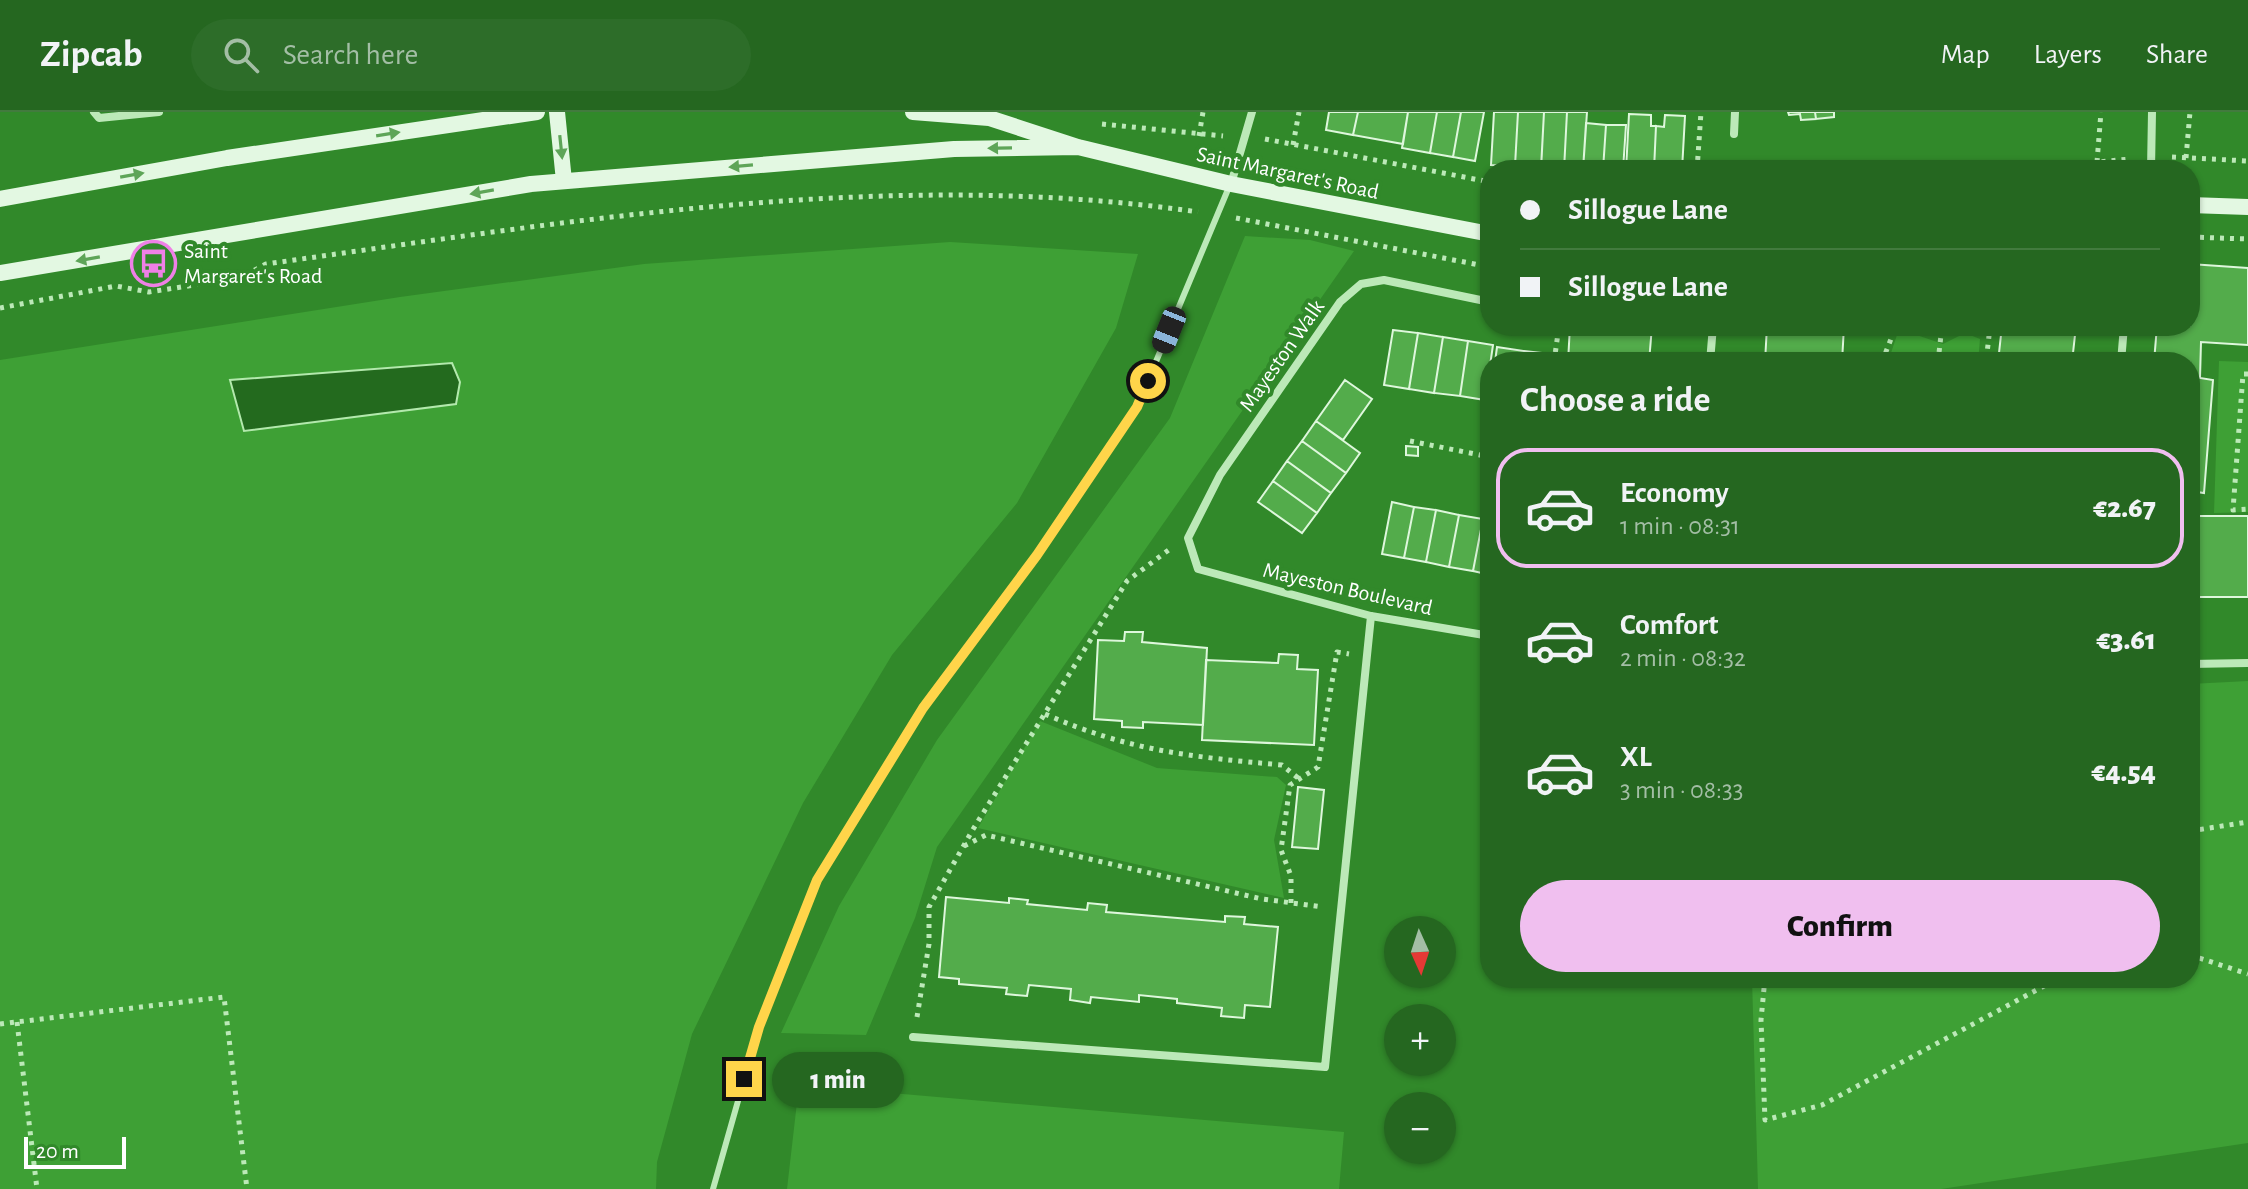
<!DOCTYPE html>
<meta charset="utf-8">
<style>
:root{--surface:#256720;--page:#2d6d29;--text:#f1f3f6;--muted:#a3bea5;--line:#427b3e;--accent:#f0bfef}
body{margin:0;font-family:"Alegreya Sans",sans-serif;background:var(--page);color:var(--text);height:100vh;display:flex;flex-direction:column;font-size:30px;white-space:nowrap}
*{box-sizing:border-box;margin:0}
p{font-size:26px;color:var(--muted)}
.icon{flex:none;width:44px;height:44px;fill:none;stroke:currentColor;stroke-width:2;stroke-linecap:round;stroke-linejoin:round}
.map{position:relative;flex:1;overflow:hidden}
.panel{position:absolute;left:1480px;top:240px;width:720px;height:636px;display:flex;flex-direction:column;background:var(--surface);border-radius:32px;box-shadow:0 2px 6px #0004}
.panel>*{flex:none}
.guide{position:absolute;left:1480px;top:48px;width:720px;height:176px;border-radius:32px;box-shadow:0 2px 6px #0004;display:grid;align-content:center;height:176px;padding:0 40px;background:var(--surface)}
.needle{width:52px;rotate:177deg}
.fabs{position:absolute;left:1384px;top:804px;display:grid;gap:16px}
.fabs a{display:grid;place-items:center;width:72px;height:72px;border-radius:50%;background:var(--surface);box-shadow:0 2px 6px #0004;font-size:40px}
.scale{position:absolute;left:24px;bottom:20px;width:102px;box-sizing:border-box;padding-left:8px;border:4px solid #fff;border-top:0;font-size:22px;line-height:28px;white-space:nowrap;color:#fff;-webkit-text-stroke:6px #31892a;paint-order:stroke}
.end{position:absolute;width:36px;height:36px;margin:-18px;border:10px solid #ffd54a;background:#111;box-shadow:0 0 0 4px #111}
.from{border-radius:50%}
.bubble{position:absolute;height:56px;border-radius:28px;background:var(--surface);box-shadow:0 2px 6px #0004;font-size:26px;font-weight:800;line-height:56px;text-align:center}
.car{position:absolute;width:24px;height:48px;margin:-24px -12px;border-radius:10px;box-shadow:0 0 6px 2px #0007;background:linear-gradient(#222 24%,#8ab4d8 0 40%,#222 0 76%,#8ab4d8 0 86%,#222 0)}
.guide b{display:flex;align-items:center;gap:28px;height:76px;font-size:30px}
.guide b+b{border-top:2px solid var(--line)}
.guide i{width:20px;height:20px;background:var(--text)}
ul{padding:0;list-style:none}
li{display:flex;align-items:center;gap:24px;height:120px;margin:0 16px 12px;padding:0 24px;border:4px solid transparent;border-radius:32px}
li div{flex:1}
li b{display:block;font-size:30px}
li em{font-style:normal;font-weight:800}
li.on{border-color:var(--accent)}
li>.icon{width:72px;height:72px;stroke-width:1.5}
h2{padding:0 40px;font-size:36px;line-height:96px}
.cta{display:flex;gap:16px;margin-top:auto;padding:16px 40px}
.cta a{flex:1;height:92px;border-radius:48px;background:var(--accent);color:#111;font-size:32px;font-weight:800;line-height:92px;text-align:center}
header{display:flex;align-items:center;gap:48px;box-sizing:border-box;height:112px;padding:0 40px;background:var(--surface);border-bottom:2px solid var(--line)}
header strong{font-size:38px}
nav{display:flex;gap:44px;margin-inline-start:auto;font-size:28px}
.search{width:560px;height:72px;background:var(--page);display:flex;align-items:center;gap:20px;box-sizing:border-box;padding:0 28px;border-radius:44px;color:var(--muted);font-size:30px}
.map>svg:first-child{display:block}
.green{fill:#3ea035}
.water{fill:#236a1e;stroke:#b3e9ad;stroke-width:2}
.building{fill:#53ac4b;stroke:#def7dc;stroke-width:2}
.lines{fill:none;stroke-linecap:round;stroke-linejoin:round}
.path{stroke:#bce9b8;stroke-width:5;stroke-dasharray:4 6;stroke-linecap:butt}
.lane{stroke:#bce9b8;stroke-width:6}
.street{stroke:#bce9b8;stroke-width:8}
.secondary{stroke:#e3f8e2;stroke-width:16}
.oneway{fill:#5ea558}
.route{stroke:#ffd54a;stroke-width:10}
.labels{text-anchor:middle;stroke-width:8;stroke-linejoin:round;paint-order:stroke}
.street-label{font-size:22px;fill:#fff;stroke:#31892a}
.poi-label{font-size:22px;fill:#fff;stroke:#31892a;text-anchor:start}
</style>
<header>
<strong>Zipcab</strong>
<div class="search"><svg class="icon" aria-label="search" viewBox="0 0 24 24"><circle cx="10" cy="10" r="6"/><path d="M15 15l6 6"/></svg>Search here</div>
<nav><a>Map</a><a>Layers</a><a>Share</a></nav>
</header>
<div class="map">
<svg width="2248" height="1077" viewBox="0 0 2248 1077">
<rect width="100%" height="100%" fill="#31892a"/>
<!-- green -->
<path class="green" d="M1245 124 1310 128 1354 139 937 735 915 806 866 923 781 921 839 794 937 628 1170 306Z
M950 130 1138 142 1116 216 1017 391 892 543 803 691 692 922 657 1050 656 1077H0V248L400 185 644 152Z
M1899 217 1943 232 1965 221 1980 227 1978 250H1888Z
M2219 249 2248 250V400L2214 401Z
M2248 569V1031L1941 1077H1758L1752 866H2190V572Z
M1040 609 1157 656 1277 665 1286 673 1274 728 1284 786 978 716Z
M799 973 1344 1020 1339 1077H787Z"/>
<!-- water -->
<path class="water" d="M452 251 460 270 456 292 244 319 230 268Z"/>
<!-- building -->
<path class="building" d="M1329 0H1358L1353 23 1326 18Z
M1408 0H1437L1430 41 1402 36Z
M1408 0 1403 32 1353 23 1358 0Z
M1437 0H1461L1453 45 1430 41Z
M1461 0H1484L1475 49 1453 45Z
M1494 0H1518L1515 54 1491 53Z
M1518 0H1544L1541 56 1515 54Z
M1544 0H1567L1564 58H1541Z
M1567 0H1587L1583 58H1564Z
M1788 0H1815L1816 7 1801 8 1800 2 1789 3Z
M1815 0H1834V5L1816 7Z
M1629 2 1651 3V14H1656L1654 58H1626Z
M1665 3 1685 4 1682 58H1654L1656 14 1664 15Z
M1586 11 1606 13 1603 58H1583Z
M1606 13H1626L1623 58H1603Z
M2190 152 2248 156V233L2201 230 2200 266 2213 268 2204 381 2190 379V250H2154L2157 214H2190Z
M1570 214H1652L1649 250H1568Z
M1767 214H1844L1842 250H1765Z
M2002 214H2076L2072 250H1998Z
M1393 218 1418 221 1409 277 1384 273Z
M1418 221 1443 225 1434 281 1409 277Z
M1443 225 1468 229 1460 284 1434 281Z
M1468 229 1493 233 1485 288 1460 284Z
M1497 235 1524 239 1522 250H1495Z
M1524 239 1550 242 1549 250H1522Z
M1345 268 1372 287 1343 328 1316 309Z
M1316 309 1360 341 1346 361 1302 329Z
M1302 329 1346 361 1331 381 1287 349Z
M1406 334 1418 335V344L1406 343Z
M1287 349 1331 381 1317 401 1273 369Z
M1273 369 1317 401 1302 421 1258 390Z
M1392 390 1414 395 1404 446 1382 442Z
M1414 395 1436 398 1426 450 1404 446Z
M1436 398 1459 403 1449 455 1426 450Z
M1459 403 1483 407 1473 459 1449 455Z
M2190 404H2248V485H2190Z
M1483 407 1490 409V463L1473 459Z
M1125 520H1143L1142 530 1207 536 1203 613 1143 610V616L1122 615V609L1094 607 1098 528 1124 529Z
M1279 542 1298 543 1297 557 1318 558 1314 633 1202 628 1206 548 1278 551Z
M1298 675 1324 678 1318 737 1292 735Z
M946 785 1009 791V786L1028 788 1027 792 1087 798 1088 791 1107 793 1106 800 1225 810V804L1245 805 1244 812 1278 815 1270 895 1245 893 1244 906 1221 904 1222 896 1177 891V887L1139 883V890L1091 885 1090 891 1070 888 1071 877 1029 873 1027 884 1006 882 1007 876 959 872V867L939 865Z"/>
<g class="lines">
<!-- path -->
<path class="path" d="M1102 12 1223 24
M1199 24 1203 0
M1265 27 1490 70
M1293 33 1299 0
M2172 45 2248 49
M2186 46 2190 0
M2097 50 2101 0
M1697 58 1701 0
M2012 58 2130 47
M1236 106 1490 155
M2190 125 2248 127
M0 196 116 174 149 180 240 166 266 152C573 109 888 55 1198 100
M1984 214 1989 224 1986 250
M1554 250 1559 214
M1882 250 1896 214
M1938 250 1942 214
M2248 262H2243L2233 398 2248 397
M1410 329 1490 345
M1045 602C1129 639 1192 645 1282 653L1298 666
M2190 719 2248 710
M964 734 986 723 1262 787 1323 795
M1291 791V764L1281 738 1290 673 1318 655 1337 540 1349 542
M2190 843 2248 862
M1765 866 1761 908 1765 1008 1822 993 2059 866
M917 905 929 832V795L972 719 1127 469 1170 437
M17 910 37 1077
M0 912 224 885 247 1077"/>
<!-- lane -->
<path class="lane" d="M713 1077 759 915 817 768 923 596 1037 443 1137 295 1229 75"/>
<!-- street -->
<path class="street" d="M94 0 99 6 159 0
M1734 22 1735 0
M2151 58 2152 0
M1231 72 1252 0
M1490 190 1384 168 1361 172 1340 190 1220 363 1188 426 1198 457 1371 504 1490 524
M1710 250 1713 214
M2121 250 2124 214
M2190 552 2248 551
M913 925 1325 955 1371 504"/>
<!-- secondary -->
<path class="secondary" d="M557 0 564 69
M913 0 989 6 1078 35 1231 72 1490 122
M0 87 227 46 537 0
M2190 93 2248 95
M0 161 531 72 954 37 1078 35"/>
</g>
<!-- one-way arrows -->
<defs><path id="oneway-solid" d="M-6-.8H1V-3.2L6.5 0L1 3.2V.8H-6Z" transform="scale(2)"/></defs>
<g class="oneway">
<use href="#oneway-solid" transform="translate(388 22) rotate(-9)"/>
<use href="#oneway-solid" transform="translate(561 35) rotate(84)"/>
<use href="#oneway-solid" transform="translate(1000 36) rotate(179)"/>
<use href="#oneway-solid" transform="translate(741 54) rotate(175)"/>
<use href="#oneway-solid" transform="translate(132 63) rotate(-10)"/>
<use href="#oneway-solid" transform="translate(482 80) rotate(170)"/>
<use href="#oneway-solid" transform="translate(88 147) rotate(170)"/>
</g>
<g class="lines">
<!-- route -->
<path class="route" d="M744 967 759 915 817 768 923 596 1037 443 1137 295 1148 269"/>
</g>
<!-- icons -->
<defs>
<symbol id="bus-ring" viewBox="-11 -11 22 22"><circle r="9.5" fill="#31892a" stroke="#ef80e6" stroke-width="1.5"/><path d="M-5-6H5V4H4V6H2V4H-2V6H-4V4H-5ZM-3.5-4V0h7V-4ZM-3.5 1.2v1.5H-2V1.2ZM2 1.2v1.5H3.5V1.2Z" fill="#ef80e6"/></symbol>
</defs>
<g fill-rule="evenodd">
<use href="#bus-ring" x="128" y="126" width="51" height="51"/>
</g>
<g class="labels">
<!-- street labels -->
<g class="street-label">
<text transform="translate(1288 60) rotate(12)" y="8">Saint Margaret's Road</text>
<text transform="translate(1281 243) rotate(-55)" y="8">Mayeston Walk</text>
<text transform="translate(1348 476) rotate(13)" y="8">Mayeston Boulevard</text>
</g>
<!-- poi labels -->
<g class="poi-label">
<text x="184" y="146">Saint<tspan x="184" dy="25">Margaret's Road</tspan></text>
</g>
</g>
</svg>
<div class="fabs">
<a><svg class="needle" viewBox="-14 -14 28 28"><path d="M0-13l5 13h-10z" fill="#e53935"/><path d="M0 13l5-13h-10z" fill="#a3bea5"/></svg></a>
<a>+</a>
<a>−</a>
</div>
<div class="scale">20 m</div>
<i class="end from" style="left:1148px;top:269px"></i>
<i class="end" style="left:744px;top:967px"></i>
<div class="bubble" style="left:772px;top:940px;width:132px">1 min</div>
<i class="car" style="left:1169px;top:218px;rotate:202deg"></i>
<div class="guide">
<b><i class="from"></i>Sillogue Lane</b>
<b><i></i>Sillogue Lane</b>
</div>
<section class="panel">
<h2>Choose a ride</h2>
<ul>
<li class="on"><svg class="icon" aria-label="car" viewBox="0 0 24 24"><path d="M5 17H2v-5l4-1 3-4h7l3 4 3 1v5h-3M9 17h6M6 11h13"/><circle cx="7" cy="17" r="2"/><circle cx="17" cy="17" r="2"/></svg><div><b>Economy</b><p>1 min · 08:31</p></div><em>€2.67</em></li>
<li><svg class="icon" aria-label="car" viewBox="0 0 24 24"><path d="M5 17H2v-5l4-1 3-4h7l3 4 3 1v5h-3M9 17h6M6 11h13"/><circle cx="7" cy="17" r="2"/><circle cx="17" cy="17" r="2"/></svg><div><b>Comfort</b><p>2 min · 08:32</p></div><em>€3.61</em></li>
<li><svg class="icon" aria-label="car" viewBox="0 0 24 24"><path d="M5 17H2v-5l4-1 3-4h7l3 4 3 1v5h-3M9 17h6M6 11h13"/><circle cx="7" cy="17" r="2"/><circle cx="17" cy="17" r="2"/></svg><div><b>XL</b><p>3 min · 08:33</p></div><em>€4.54</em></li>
</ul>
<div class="cta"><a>Confirm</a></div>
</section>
</div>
